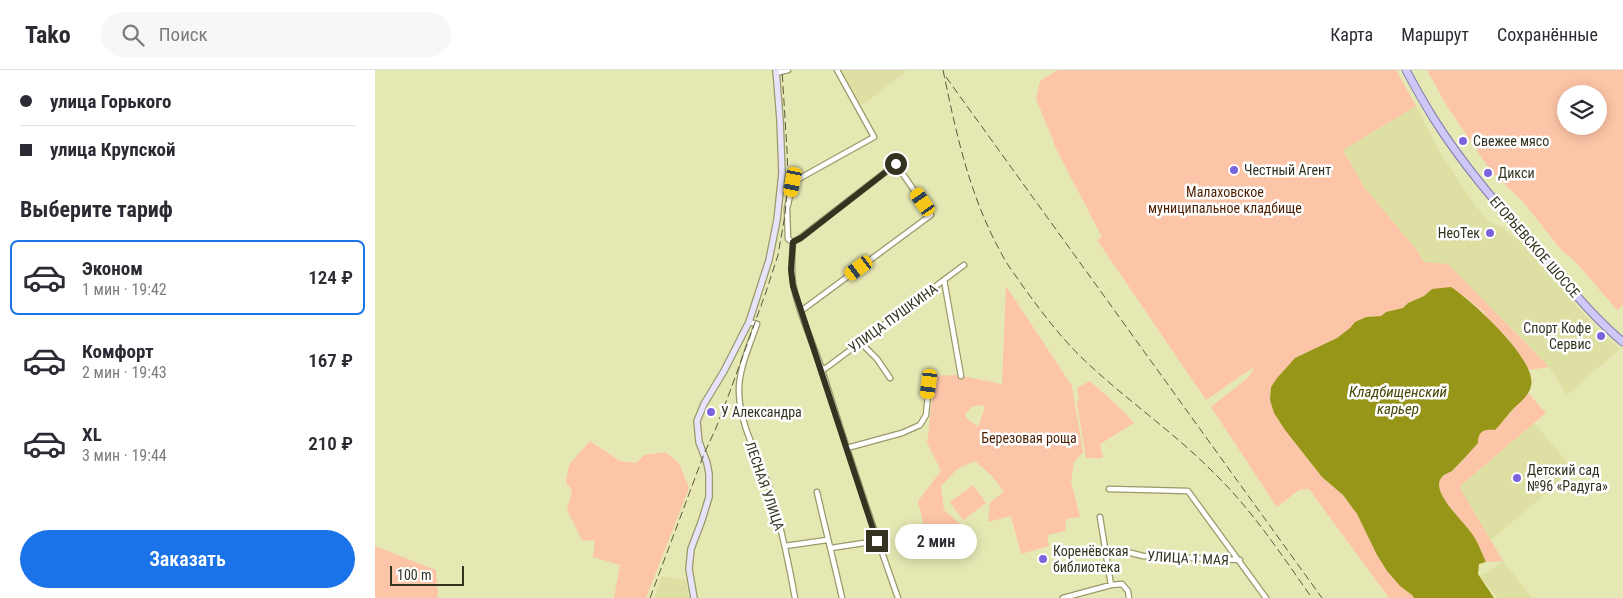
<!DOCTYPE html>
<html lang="ru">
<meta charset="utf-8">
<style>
:root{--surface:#fff;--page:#f7f7f7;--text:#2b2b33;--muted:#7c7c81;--line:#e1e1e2;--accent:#1a73e8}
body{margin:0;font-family:"Roboto Condensed",sans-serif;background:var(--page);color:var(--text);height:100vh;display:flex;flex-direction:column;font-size:19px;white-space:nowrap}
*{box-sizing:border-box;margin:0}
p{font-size:16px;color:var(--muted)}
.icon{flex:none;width:28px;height:28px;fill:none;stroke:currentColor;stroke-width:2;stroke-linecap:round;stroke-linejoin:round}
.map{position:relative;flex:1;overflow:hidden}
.panel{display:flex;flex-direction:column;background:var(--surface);width:375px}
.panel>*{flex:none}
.hud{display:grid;align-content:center;height:110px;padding:0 20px;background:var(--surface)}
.controls{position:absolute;left:1182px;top:15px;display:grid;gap:10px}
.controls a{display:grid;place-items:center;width:50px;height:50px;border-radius:50%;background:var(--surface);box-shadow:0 2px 12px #0003;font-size:25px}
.scale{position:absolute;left:15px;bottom:12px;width:74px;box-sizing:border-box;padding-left:5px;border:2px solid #33331f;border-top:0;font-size:14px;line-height:18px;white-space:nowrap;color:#33331f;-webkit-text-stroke:4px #fff;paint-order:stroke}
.end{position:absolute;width:22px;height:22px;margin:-11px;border:6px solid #33331f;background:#fff;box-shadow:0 0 0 2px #fff}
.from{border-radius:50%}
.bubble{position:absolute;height:35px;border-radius:18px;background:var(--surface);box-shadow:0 2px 12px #0003;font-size:16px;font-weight:600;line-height:35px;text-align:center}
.car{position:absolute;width:15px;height:30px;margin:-15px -8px;border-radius:6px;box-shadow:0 0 4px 1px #0007;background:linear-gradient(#f5c518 24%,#345 0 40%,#f5c518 0 76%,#345 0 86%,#f5c518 0)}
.hud b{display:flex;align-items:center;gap:18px;height:48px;font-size:19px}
.hud b+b{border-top:1px solid var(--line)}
.hud i{width:12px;height:12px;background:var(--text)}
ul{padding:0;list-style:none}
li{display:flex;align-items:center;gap:15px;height:75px;margin:0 10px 8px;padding:0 10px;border:2px solid transparent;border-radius:8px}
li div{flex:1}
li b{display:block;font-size:19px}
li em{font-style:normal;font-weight:600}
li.current{border-color:var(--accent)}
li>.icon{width:45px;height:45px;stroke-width:1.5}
h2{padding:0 20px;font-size:22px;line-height:60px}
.button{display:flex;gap:10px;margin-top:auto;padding:10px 20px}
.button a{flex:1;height:58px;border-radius:30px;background:var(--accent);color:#fff;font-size:20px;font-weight:600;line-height:58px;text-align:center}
header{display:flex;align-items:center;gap:30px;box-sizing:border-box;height:70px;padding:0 25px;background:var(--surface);border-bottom:1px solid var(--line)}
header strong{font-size:24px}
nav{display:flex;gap:28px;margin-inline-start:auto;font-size:18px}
.search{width:350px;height:45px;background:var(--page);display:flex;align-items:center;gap:12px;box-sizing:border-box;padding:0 18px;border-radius:28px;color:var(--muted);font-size:19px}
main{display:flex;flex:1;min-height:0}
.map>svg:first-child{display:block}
.built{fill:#dedfa3}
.green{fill:#fdc5a7;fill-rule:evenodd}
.water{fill:#979619}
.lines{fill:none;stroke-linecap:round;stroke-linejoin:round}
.minor-casing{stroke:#999969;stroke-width:7}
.secondary-casing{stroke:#999969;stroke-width:8}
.primary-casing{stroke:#827ca9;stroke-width:9}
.minor{stroke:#fff;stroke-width:4.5}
.secondary{stroke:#e6e3fb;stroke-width:5.5}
.primary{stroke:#cec8f8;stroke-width:7}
.rail{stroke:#59593f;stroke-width:1;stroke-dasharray:8 4;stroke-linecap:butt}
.route{stroke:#33331f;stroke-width:6}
.poi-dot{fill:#7c63de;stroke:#fff;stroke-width:2}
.labels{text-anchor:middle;stroke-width:5;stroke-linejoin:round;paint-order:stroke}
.poi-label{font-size:14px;fill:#33331f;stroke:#fff;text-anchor:start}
.park-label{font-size:14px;fill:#4d1f01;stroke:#fff}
.street-label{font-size:14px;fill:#33331f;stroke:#fff}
.water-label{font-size:15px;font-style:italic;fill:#484707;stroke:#fff}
</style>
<header>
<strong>Tako</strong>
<div class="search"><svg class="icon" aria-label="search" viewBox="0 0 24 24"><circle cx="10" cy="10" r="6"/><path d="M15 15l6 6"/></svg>Поиск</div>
<nav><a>Карта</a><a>Маршрут</a><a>Сохранённые</a></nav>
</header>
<main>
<section class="panel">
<div class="hud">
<b><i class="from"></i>улица Горького</b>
<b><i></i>улица Крупской</b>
</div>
<h2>Выберите тариф</h2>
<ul>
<li class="current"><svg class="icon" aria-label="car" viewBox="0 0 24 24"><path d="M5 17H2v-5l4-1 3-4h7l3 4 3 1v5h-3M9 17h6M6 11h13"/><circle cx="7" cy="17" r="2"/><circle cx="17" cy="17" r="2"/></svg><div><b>Эконом</b><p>1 мин · 19:42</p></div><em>124 ₽</em></li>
<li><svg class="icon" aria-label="car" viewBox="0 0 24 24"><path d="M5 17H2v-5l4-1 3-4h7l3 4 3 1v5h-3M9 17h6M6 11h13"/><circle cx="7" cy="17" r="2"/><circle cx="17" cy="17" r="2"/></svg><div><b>Комфорт</b><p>2 мин · 19:43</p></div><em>167 ₽</em></li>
<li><svg class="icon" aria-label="car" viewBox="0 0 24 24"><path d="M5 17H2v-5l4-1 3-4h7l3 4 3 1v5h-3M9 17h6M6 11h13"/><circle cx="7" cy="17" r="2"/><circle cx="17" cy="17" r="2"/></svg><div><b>XL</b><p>3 мин · 19:44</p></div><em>210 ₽</em></li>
</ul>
<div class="button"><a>Заказать</a></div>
</section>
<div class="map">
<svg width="1248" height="528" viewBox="0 0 1248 528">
<rect width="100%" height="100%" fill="#e6e8b4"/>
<!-- built -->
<path class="built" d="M465 0H530L529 3 489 34 483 33Z
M1041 36 1065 82 1099 134 1115 152 1128 158 1140 169 1145 168 1221 259 1245 279 1192 325 1174 297 1073 194 1049 192 1041 179 989 117 968 80Z
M1159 353 1199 400 1116 470 1085 420V416Z
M1128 491 1157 528H1122L1105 506 1111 502 1113 503Z
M287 506 311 510 314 528H279Z"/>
<!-- green -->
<path class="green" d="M683 0H1021L1041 36 968 80 989 117 1041 179 1049 192 1073 194 1174 297 1154 300 1133 268 1121 257 1107 241 1089 226 1057 219 1049 226 1033 233 1028 238 1011 242 1006 246 991 247 981 252 975 258 962 268 920 288 902 308 896 317 895 330 899 343 910 360 947 407 968 425 982 444 1002 485 1012 501 1025 516 1037 525 1039 528H1014L934 419 924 420 902 437 836 337 874 307 880 296 831 330 722 170 727 167 678 73 679 72 661 29 665 11Z
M1052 0H1248V235L1242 240 1198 189 1187 181 1149 133 1115 100 1070 33ZM1191 24H1224V56H1191Z
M631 216 697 316 708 382 699 392 696 412 705 447 691 449 690 461 672 465 674 476 646 484 636 446 613 452 615 433 629 421 617 406 600 391 582 399 566 416 569 440 592 460 552 470 543 431 566 401 552 373 559 315 552 306 582 305 627 314ZM607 335 610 337 603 357 591 348 590 345 596 337Z
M715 311 746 339 759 353 725 374 728 388H711L702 333 704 327 702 318Z
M1153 323 1171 343 1085 416 1086 420 1128 491 1111 492C1106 481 1102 470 1095 461 1087 450 1054 420 1067 407 1069 404 1074 403 1077 401 1086 393 1095 382 1103 373 1103 361 1109 359 1120 360Z
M215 371 245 391 261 393 269 385 290 382 304 393 314 418 271 528H239L245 495 218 487 220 471 207 470 192 440 197 420 191 413 194 395Z
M598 415 611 433 588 450 575 432Z
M0 476 61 500 63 528H0Z"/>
<!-- water -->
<path class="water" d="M1076 217C1096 230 1163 290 1156 316 1154 325 1147 331 1140 337 1133 344 1127 353 1120 360 1109 359 1103 361 1103 373 1095 382 1086 392 1077 401 1074 403 1069 404 1067 407 1054 420 1087 450 1095 461 1102 470 1106 481 1111 492L1104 494 1103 504 1119 528H1039L1037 525 1025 516 1012 501 1002 485 982 444 968 425 947 407 910 360 899 343 895 330 896 317 902 308 920 288 962 268 975 258 980 252 991 247 1006 246 1011 242 1028 238 1033 233 1049 226 1057 219Z"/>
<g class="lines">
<defs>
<path id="minor" d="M462 0 499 67 418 112 412 139 413 169 418 172C417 186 416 199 418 213 423 243 438 272 447 300 471 377 496 452 523 528
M401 3 413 0
M418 172 425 168 521 94 556 145 426 241
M569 210 586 306
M374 252 382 254C375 275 363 300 364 323 365 355 382 384 393 413 405 451 413 489 420 528
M485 272 502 289 515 308
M446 299 451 298 589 195
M472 378 527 363 545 355 551 345 554 314
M734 419 813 421 891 528
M442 422C450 458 459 492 467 528
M725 447 736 515
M410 476 452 470
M456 478 502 471
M732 485 752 482 768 486 865 490
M688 528 736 515 747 514 753 521 754 528"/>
<path id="secondary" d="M319 528 314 499 316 479 327 450 334 427V404L332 393 324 372 322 351 329 334 349 301 374 252 394 190 402 150 407 103 405 50 401 0"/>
<path id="primary" d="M1031 0C1040 17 1049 33 1059 49 1091 100 1131 144 1170 189 1195 218 1219 248 1248 272"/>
</defs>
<!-- minor casing -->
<use href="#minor" class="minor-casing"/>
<!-- secondary casing -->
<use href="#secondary" class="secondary-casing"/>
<!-- primary casing -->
<use href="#primary" class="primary-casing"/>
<!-- minor -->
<use href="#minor" class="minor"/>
<!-- secondary -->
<use href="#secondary" class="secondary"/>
<!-- primary -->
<use href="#primary" class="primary"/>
<!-- rail -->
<path class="rail" d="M568 0C582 67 595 129 630 190 635 199 642 207 647 215 665 240 683 264 705 286 746 326 795 359 836 400 875 437 906 484 937 528
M571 7 947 528
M275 528 329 384 341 358 357 316 391 222 403 185 410 145 413 110 412 80 407 0"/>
</g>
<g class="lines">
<!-- route -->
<path class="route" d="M502 471 418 216 416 200 418 172 426 168 521 94"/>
</g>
<!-- markers -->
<g class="poi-dot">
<circle cx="1088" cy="71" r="5"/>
<circle cx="859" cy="100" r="5"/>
<circle cx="1113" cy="103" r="5"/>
<circle cx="1115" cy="163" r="5"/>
<circle cx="1226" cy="266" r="5"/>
<circle cx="336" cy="342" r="5"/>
<circle cx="1142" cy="408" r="5"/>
<circle cx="668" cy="489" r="5"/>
</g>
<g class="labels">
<!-- poi labels -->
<g class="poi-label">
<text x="1098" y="76">Свежее мясо</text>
<text x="869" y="105">Честный Агент</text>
<text x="1123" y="108">Дикси</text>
<text x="1105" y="168" text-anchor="end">НеоТек</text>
<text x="1216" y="263" text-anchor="end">Спорт Кофе<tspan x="1216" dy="16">Сервис</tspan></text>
<text x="346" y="347">У Александра</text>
<text x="1152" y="405">Детский сад<tspan x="1152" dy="16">№96 «Радуга»</tspan></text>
<text x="678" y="486">Коренёвская<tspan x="678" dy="16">библиотека</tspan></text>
</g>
<!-- park labels -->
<g class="park-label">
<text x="850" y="127">Малаховское<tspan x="850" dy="16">муниципальное кладбище</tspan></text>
<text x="654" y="373">Березовая роща</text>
</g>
<!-- street labels -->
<g class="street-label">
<text transform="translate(1160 177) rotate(49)" y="5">ЕГОРЬЕВСКОЕ ШОССЕ</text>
<text transform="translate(518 248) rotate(-36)" y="5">УЛИЦА ПУШКИНА</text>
<text transform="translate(390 416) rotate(71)" y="5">ЛЕСНАЯ УЛИЦА</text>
<text transform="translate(813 488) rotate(3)" y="5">УЛИЦА 1 МАЯ</text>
</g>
<!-- water labels -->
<g class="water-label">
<text x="1023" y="327">Кладбищенский<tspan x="1023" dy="17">карьер</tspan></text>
</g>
</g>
</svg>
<div class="controls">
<a><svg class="icon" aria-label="layers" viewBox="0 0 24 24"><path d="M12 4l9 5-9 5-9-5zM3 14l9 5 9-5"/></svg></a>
</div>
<div class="scale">100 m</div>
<i class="end from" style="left:521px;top:94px"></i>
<i class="end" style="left:502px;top:471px"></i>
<div class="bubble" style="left:520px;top:454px;width:82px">2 мин</div>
<i class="car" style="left:418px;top:112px;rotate:191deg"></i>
<i class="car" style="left:548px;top:132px;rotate:325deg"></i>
<i class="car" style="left:484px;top:198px;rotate:234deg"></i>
<i class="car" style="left:554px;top:314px;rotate:187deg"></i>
</div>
</main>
